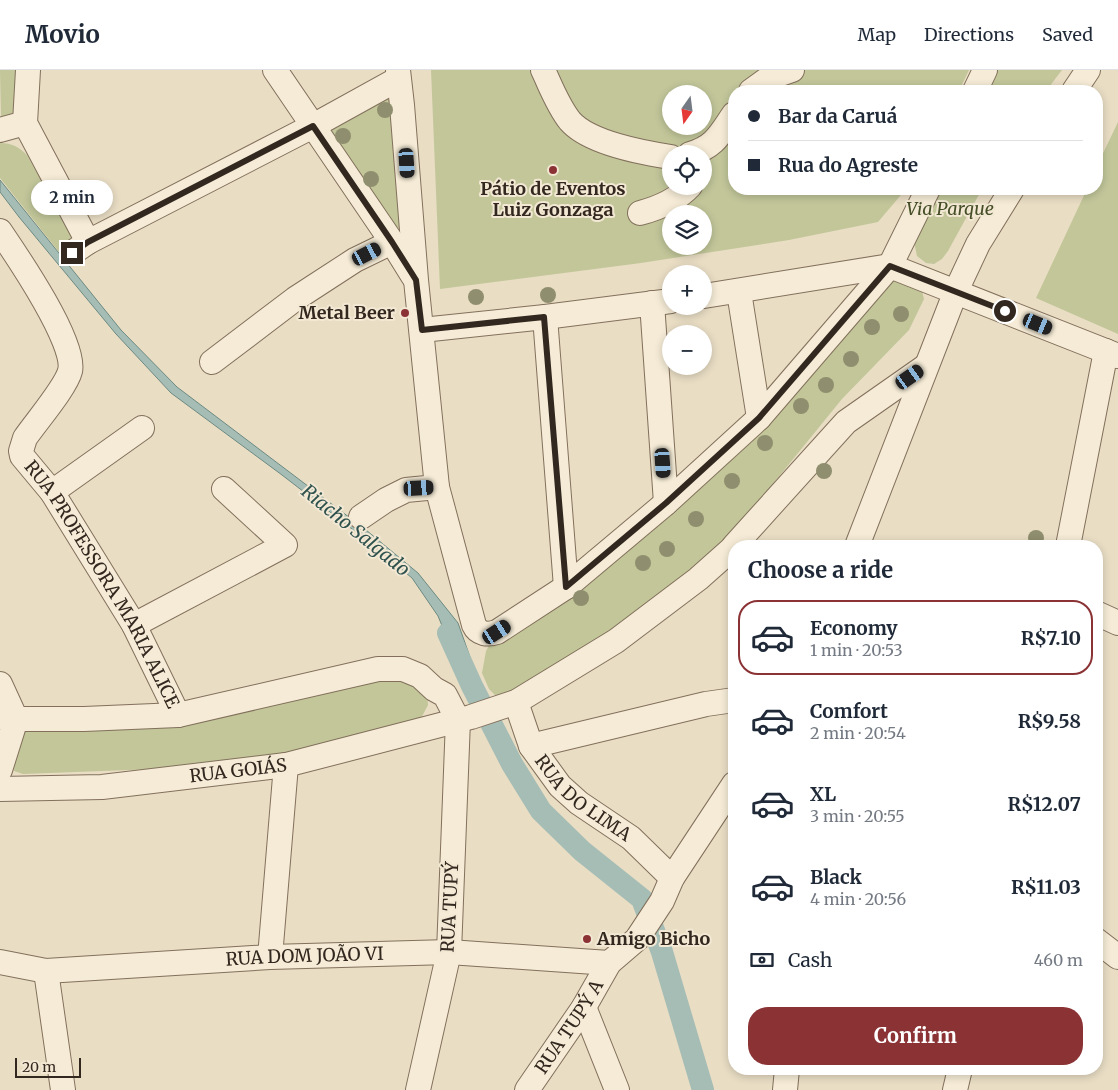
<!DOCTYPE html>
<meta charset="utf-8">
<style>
:root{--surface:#fff;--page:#f6f6f7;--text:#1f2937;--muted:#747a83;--line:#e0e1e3;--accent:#8b3235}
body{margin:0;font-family:Merriweather,serif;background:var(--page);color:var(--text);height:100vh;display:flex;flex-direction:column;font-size:19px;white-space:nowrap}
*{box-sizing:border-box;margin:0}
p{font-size:16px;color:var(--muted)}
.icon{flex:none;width:28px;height:28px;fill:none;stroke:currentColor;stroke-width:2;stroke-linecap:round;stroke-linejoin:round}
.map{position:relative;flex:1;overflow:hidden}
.drawer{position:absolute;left:728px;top:470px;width:375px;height:535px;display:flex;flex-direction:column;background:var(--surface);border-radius:20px;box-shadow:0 2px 8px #0003}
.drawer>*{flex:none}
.banner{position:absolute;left:728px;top:15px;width:375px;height:110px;border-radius:20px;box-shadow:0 2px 8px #0003;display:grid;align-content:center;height:110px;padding:0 20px;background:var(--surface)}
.needle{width:32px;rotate:194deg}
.fabs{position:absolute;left:662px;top:15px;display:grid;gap:10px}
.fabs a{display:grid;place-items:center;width:50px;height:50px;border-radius:50%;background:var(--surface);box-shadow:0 2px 8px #0003;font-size:25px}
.scale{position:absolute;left:15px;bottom:12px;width:66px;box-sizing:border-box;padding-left:5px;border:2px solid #33281f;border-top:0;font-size:14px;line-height:18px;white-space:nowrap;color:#33281f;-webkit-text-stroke:4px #f2e8d3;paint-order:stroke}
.end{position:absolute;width:22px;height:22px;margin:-11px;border:6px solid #33281f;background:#fff;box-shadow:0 0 0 2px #fff}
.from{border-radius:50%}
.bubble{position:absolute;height:35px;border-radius:18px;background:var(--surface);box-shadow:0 2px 8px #0003;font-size:16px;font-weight:700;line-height:35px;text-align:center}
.car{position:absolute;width:15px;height:30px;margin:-15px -8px;border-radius:6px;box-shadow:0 0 4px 1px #0007;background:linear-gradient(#222 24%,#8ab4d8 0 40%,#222 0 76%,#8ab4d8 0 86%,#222 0)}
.banner b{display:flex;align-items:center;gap:18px;height:48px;font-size:19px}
.banner b+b{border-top:1px solid var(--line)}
.banner i{width:12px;height:12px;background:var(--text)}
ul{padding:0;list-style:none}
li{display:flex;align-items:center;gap:15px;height:75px;margin:0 10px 8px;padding:0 10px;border:2px solid transparent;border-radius:20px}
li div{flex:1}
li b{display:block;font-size:19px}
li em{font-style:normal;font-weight:700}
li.active{border-color:var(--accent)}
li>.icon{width:45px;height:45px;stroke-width:1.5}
h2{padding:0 20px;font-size:22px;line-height:60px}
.pay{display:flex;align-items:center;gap:12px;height:55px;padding:0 20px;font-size:19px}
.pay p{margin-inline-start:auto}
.button{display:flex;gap:10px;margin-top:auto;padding:10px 20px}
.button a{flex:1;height:58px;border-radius:20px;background:var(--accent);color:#fff;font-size:20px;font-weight:700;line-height:58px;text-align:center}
header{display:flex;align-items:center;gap:30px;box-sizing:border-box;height:70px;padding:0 25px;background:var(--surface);border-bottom:1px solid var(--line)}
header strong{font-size:24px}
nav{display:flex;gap:28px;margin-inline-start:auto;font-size:18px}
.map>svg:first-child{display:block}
.green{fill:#c2c699;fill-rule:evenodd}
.water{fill:#a5bdb5;stroke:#6d8a82}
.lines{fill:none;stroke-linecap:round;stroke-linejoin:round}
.canal{stroke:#a5bdb5;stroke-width:22}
.minor-casing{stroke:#82705c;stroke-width:26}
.minor{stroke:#f5ebd6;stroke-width:24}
.tree{fill:#8f8e6e}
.route{stroke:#33281f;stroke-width:6}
.poi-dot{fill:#8b3235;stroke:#f2e8d3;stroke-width:2}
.labels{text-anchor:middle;stroke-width:4;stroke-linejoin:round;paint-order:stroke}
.poi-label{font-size:18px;font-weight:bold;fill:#33281f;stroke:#f2e8d3}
.park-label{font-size:18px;font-style:italic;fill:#454e27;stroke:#f2e8d3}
.street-label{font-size:18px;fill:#33281f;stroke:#f2e8d3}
.water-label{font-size:19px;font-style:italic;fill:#2f524f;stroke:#f2e8d3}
</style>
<header>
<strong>Movio</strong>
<nav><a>Map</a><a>Directions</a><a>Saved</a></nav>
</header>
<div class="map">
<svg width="1118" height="1020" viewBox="0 0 1118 1020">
<rect width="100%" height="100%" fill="#e9ddc4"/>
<!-- green -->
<path class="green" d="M0 0H19L14 43 1 47Z
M431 0H969L959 21H734V119H906L878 152 789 170 641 193 440 219ZM671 24H704V56H671ZM671 84H704V116H671ZM671 144H704V176H671Z
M995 0H1062L1046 21H984Z
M373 23 391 28 405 156 399 158 394 156 330 65 329 57Z
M1118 52V264L1036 228 1087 119H1096V98Z
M0 73C12 73 19 77 27 85L76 172 59 182 0 108Z
M939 119H982L948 181 942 189 934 194 926 193 917 186 914 172Z
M903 210 921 217 924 229 909 260 842 329 728 469 609 565 498 628 489 619 482 603 486 581 493 569 568 526 890 212Z
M385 607 405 609 427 621 428 635 417 656 273 690 208 697 23 704 14 701 15 688 24 661 35 656Z"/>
<!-- water -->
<path class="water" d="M0 110 121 260 177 317 366 460 418 503 458 553 470 587 457 592 438 546 412 508 361 466 282 405 171 323 116 264 19 147 0 122Z"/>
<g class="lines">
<!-- canal -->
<path class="canal" d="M448 563 472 616 512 694 541 741 582 781 642 829 662 882 703 1020"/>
<defs>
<g id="minor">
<path d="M28 0 25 53 88 172"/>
<path d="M275 0 392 172 413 206"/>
<path d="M398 0 402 35 416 210 437 417 474 555C478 564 488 565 497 562L566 517 666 433 759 348 890 196 928 119"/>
<path d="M543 0C551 17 558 36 570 51 589 73 644 83 671 87"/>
<path d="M751 21 769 8 792 0"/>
<path d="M975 21 985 0"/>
<path d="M1074 21 1088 0"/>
<path d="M0 60 25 53"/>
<path d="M690 84C715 77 720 64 734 44"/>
<path d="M640 143C659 138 676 131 690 116"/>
<path id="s1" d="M0 161C17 186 77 274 70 301 66 317 36 352 25 368L21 381 22 386 52 422 134 555 178 645"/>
<path d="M72 183 88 172 313 56 398 9"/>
<path d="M739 222 759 348"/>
<path d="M704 226 890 196 1118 286"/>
<path d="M652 233 666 433"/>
<path d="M545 247 566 517"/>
<path d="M422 260 545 247 671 231"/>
<path d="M212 292 295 229 355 190 392 172"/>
<path d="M52 422 142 358"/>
<path d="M361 447 386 430 406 420 437 417"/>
<path d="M734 476 846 352 926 296"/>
<path d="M857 476 956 221 978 174 1012 119"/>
<path d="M1068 476 1106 281"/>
<path d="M1096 543 1118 553"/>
<path d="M134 555 285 475 224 419"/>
<path d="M0 614 16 649"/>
<path id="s2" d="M516 632 531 676 560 716 579 733 631 768 672 808"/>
<path d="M0 647 16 649H84L178 645 378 599H403L420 606 434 619 445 625 458 650 449 882 418 1020"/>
<path d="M531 676 706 634 734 630"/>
<path d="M0 700 16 649"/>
<path id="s3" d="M0 719 102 717 286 695 471 647 516 632 616 571 698 509 734 477"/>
<path d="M1096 870 1118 887"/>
<path d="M270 887 286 695"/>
<path id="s4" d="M0 892 46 901 270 887 449 882 609 893"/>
<path d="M46 901 63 1020"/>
<path d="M584 937 617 1020"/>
<path id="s5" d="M527 1020 584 937 609 893 637 869 662 831 672 808 734 714"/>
<path d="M785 1020 787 999"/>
<path d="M955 1020 960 999"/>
</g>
</defs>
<!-- minor casing -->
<use href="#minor" class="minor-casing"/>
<!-- minor -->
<use href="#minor" class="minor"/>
</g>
<!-- trees -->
<g class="tree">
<circle cx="385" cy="40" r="8"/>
<circle cx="343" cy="66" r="8"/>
<circle cx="371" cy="109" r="8"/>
<circle cx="548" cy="225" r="8"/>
<circle cx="476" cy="227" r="8"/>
<circle cx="901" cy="244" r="8"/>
<circle cx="872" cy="257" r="8"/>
<circle cx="851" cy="289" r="8"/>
<circle cx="826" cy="315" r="8"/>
<circle cx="801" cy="336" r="8"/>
<circle cx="765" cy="373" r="8"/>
<circle cx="824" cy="401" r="8"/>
<circle cx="732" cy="411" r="8"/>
<circle cx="696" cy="449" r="8"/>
<circle cx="1036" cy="468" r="8"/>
<circle cx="667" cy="479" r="8"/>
<circle cx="643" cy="493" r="8"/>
<circle cx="581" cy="528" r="8"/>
</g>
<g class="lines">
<!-- route -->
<path class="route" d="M72 183 88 172 313 56 392 172 416 210 422 260 544 247 566 517 666 433 759 348 890 196 1005 241"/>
</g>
<!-- markers -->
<g class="poi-dot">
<circle cx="553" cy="100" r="5"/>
<circle cx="405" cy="243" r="5"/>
<circle cx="587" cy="869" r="5"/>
</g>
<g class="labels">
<!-- poi labels -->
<g class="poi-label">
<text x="553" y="125">Pátio de Eventos<tspan x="553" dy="21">Luiz Gonzaga</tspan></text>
<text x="395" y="249" text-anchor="end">Metal Beer</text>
<text x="597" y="875" text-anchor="start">Amigo Bicho</text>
</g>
<!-- park labels -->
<g class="park-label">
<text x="950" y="145">Via Parque</text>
</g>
<!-- street labels -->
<g class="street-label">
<text dy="6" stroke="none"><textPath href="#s1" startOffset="410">RUA PROFESSORA MARIA ALICE</textPath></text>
<text dy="6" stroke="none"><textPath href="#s3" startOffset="239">RUA GOIÁS</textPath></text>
<text dy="6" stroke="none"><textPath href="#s2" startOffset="121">RUA DO LIMA</textPath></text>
<text transform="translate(450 837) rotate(-87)" y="6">RUA TUPÝ</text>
<text dy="6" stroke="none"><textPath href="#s4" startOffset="306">RUA DOM JOÃO VI</textPath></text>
<text dy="6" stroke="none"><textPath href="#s5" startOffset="76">RUA TUPÝ A</textPath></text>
</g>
<!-- water labels -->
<g class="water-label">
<text transform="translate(356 460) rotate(39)" y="7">Riacho Salgado</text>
</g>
</g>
</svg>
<div class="fabs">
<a><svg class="needle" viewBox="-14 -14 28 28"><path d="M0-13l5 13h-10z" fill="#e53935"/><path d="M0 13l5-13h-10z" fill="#747a83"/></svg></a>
<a><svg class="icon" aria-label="locate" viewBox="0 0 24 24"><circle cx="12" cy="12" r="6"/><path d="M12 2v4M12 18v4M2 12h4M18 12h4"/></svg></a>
<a><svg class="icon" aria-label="layers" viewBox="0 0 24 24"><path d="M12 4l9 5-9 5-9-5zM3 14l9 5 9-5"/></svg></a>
<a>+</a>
<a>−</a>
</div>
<div class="scale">20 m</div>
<i class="end from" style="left:1005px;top:241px"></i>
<i class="end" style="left:72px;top:183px"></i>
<div class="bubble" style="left:31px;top:110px;width:82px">2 min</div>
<i class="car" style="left:407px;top:93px;rotate:176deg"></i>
<i class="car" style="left:367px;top:184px;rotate:63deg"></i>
<i class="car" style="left:1038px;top:254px;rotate:112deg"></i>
<i class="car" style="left:910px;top:307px;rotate:55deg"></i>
<i class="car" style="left:663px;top:393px;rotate:176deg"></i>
<i class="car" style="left:419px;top:418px;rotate:87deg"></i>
<i class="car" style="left:497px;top:562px;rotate:57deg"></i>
<div class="banner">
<b><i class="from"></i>Bar da Caruá</b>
<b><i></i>Rua do Agreste</b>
</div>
<section class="drawer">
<h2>Choose a ride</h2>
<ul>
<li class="active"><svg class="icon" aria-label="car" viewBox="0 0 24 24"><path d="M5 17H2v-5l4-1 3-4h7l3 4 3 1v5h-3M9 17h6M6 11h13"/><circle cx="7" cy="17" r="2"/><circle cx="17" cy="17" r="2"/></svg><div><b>Economy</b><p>1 min · 20:53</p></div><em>R$7.10</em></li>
<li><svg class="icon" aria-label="car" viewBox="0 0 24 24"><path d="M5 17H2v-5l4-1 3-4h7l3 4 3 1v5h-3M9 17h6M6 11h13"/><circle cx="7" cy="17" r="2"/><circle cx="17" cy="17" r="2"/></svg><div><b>Comfort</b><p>2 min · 20:54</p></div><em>R$9.58</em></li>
<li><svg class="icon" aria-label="car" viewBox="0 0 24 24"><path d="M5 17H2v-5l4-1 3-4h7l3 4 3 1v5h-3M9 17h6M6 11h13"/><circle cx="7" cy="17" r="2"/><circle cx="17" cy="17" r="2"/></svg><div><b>XL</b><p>3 min · 20:55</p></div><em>R$12.07</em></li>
<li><svg class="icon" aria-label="car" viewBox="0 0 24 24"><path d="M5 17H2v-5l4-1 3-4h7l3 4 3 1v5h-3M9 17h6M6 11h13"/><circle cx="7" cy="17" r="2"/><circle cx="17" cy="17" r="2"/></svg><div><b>Black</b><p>4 min · 20:56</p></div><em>R$11.03</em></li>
</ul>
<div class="pay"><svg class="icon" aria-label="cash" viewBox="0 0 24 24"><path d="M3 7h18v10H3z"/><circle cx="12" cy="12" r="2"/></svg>Cash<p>460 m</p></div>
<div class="button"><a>Confirm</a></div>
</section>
</div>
